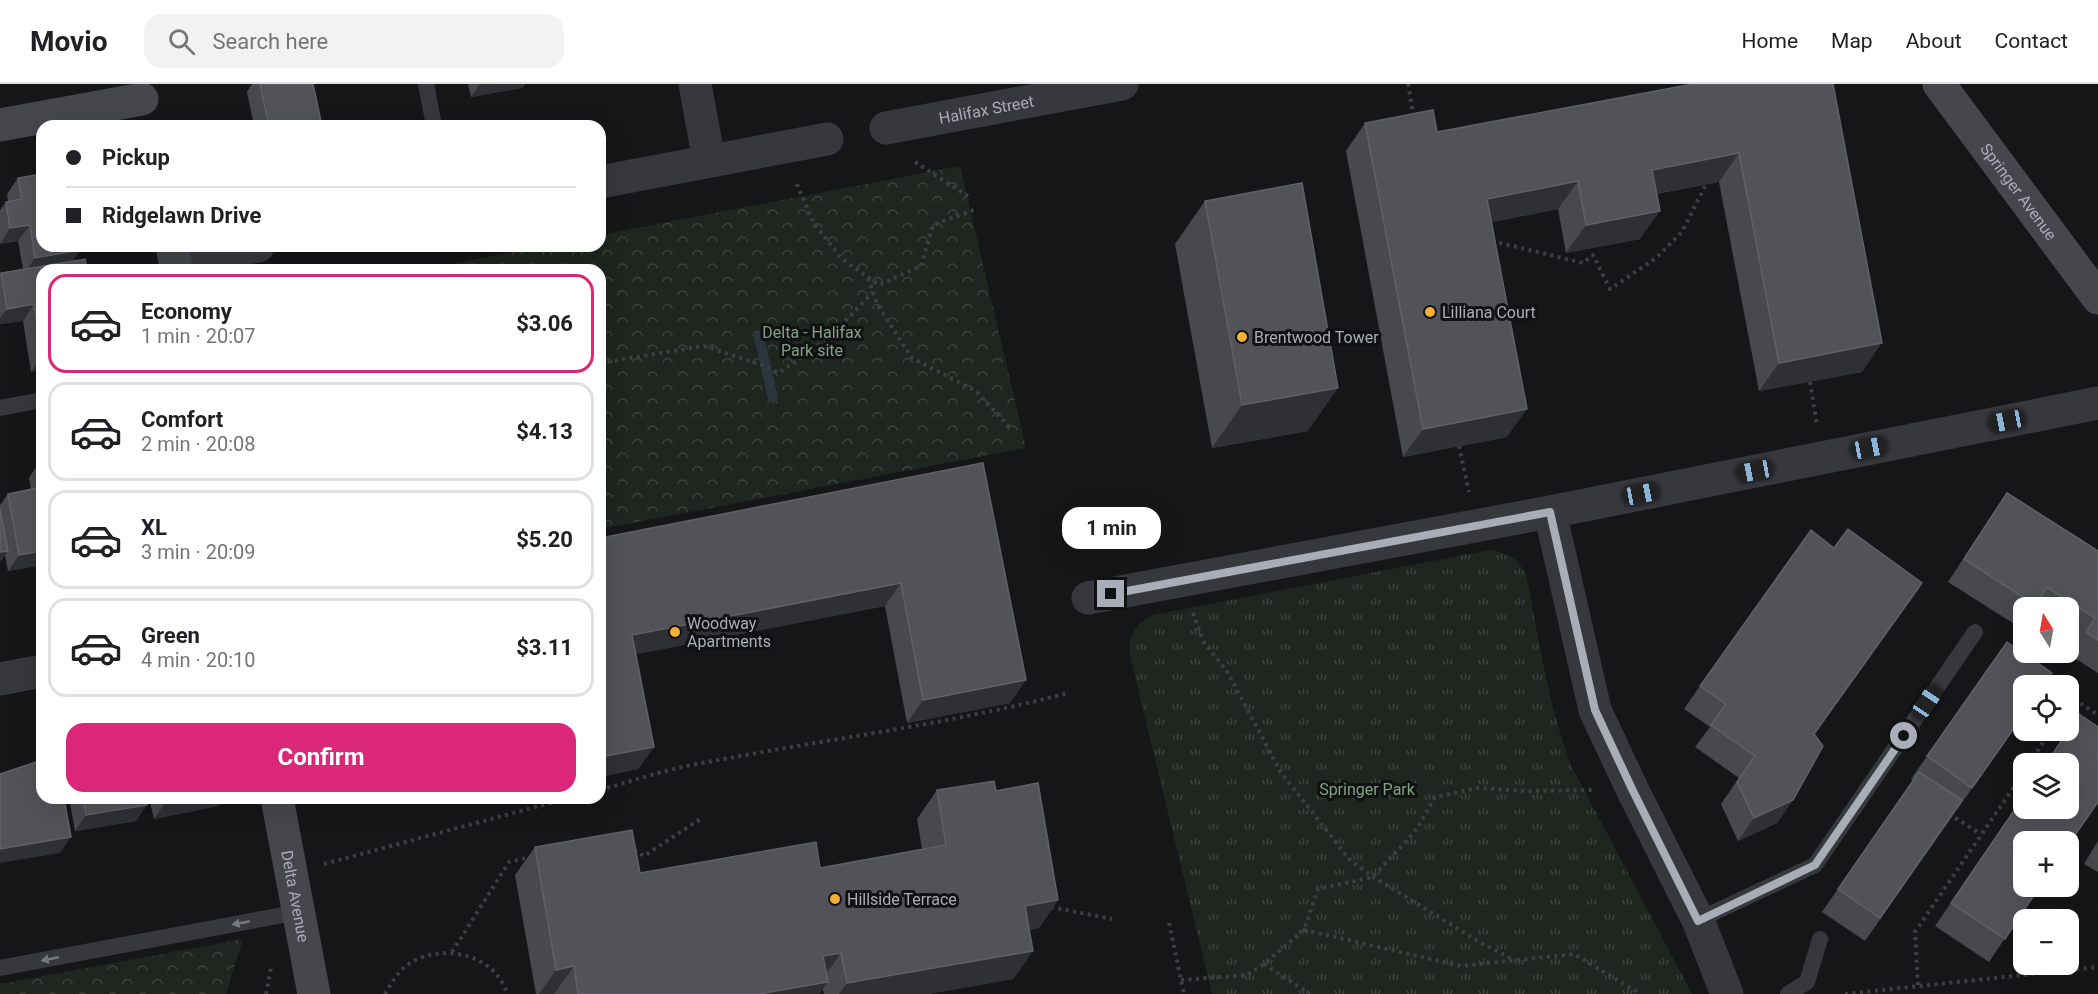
<!DOCTYPE html>
<meta charset="utf-8">
<style>
:root{--surface:#fff;--page:#f2f2f2;--text:#202124;--muted:#757577;--line:#e0e0e0;--accent:#db2777}
body{margin:0;font-family:Roboto,sans-serif;background:var(--page);color:var(--text);height:100vh;display:flex;flex-direction:column;font-size:22px;white-space:nowrap}
*{box-sizing:border-box;margin:0}
p{font-size:20px;color:var(--muted)}
.icon{flex:none;width:33px;height:33px;fill:none;stroke:currentColor;stroke-width:2;stroke-linecap:round;stroke-linejoin:round}
.map{position:relative;flex:1;overflow:hidden}
.drawer{position:absolute;left:36px;top:180px;width:570px;height:540px;display:flex;flex-direction:column;background:var(--surface);border-radius:18px;box-shadow:0 6px 24px #0002}
.drawer>*{flex:none}
.banner{position:absolute;left:36px;top:36px;width:570px;height:132px;border-radius:18px;box-shadow:0 6px 24px #0002;display:grid;align-content:center;height:132px;padding:0 30px;background:var(--surface)}
.needle{width:39px;rotate:349deg}
.controls{position:absolute;left:2013px;top:513px;display:grid;gap:12px}
.controls a{display:grid;place-items:center;width:66px;height:66px;border-radius:12px;background:var(--surface);box-shadow:0 6px 24px #0002;font-size:30px}
.end{position:absolute;width:27px;height:27px;margin:-14px;border:8px solid #a8adb8;background:#111;box-shadow:0 0 0 3px #111}
.from{border-radius:50%}
.bubble{position:absolute;height:42px;border-radius:18px;background:var(--surface);box-shadow:0 6px 24px #0002;font-size:20px;font-weight:700;line-height:42px;text-align:center}
.car{position:absolute;width:18px;height:36px;margin:-18px -9px;border-radius:8px;box-shadow:0 0 4px 2px #0007;background:linear-gradient(#222 24%,#8ab4d8 0 40%,#222 0 76%,#8ab4d8 0 86%,#222 0)}
.banner b{display:flex;align-items:center;gap:21px;height:57px;font-size:22px}
.banner b+b{border-top:2px solid var(--line)}
.banner i{width:15px;height:15px;background:var(--text)}
ul{padding:10px 0 0;list-style:none}
li{display:flex;align-items:center;gap:18px;height:99px;margin:0 12px 9px;padding:0 18px;border:3px solid var(--line);border-radius:18px}
li div{flex:1}
li b{display:block;font-size:22px}
li em{font-style:normal;font-weight:700}
li.active{border-color:var(--accent)}
li>.icon{width:54px;height:54px;stroke-width:1.5}
.action{display:flex;gap:12px;margin-top:auto;padding:12px 30px}
.action a{flex:1;height:69px;border-radius:18px;background:var(--accent);color:#fff;font-size:24px;font-weight:700;line-height:69px;text-align:center}
header{display:flex;align-items:center;gap:36px;box-sizing:border-box;height:84px;padding:0 30px;background:var(--surface);border-bottom:2px solid var(--line)}
header strong{font-size:28px}
nav{display:flex;gap:33px;margin-inline-start:auto;font-size:21px}
.search{width:420px;height:54px;background:var(--page);display:flex;align-items:center;gap:15px;box-sizing:border-box;padding:0 21px;border-radius:18px;color:var(--muted);font-size:22px}
.map>svg:first-child{display:block}
.forest{fill:url(#forest-crowns)}
.park{fill:url(#park-tufts)}
.lines{fill:none;stroke-linecap:round;stroke-linejoin:round}
.stream{stroke:#2c353c;stroke-width:10}
.path{stroke:#3d3f44;stroke-width:4;stroke-dasharray:3 4.5;stroke-linecap:butt}
.lane{stroke:#37383d;stroke-width:16}
.street{stroke:#37383d;stroke-width:33}
.secondary{stroke:#45474d;stroke-width:33}
.wall{fill:#47494d}
.shaded-wall{fill:#2f3033}
.building{fill:#525359;stroke:#5f6168;stroke-width:1.5}
.oneway{fill:#757881}
.route{stroke:#a8adb8;stroke-width:8}
.poi-dot{fill:#f2b134;stroke:#111113;stroke-width:2}
.labels{text-anchor:middle;stroke-width:6;stroke-linejoin:round;paint-order:stroke}
.street-label{font-size:16px;fill:#a8adb8;stroke:#111113}
.poi-label{font-size:16px;fill:#a8adb8;stroke:#111113;text-anchor:start}
.park-label{font-size:16px;fill:#7fa381;stroke:#111113}
</style>
<header>
<strong>Movio</strong>
<div class="search"><svg class="icon" aria-label="search" viewBox="0 0 24 24"><circle cx="10" cy="10" r="6"/><path d="M15 15l6 6"/></svg>Search here</div>
<nav><a>Home</a><a>Map</a><a>About</a><a>Contact</a></nav>
</header>
<div class="map">
<svg width="2098" height="910" viewBox="0 0 2098 910">
<defs>
<pattern id="forest-crowns" width="20" height="18" patternUnits="userSpaceOnUse" patternTransform="scale(1.5)"><rect width="20" height="18" fill="#1e261f"/><path d="M2 6a3 3 0 1 1 6 0M12 15a3 3 0 1 1 6 0" fill="none" stroke="#3c433d"/></pattern>
<pattern id="park-tufts" width="24" height="20" patternUnits="userSpaceOnUse" patternTransform="scale(1.5)"><rect width="24" height="20" fill="#1e261f"/><path d="M3 7l-1-3M5 7V3M7 7l1-3M15 17l-1-3M17 17v-4M19 17l1-3" fill="none" stroke="#3c433d"/></pattern>
</defs>
<rect width="100%" height="100%" fill="#161618"/>
<!-- forest -->
<path class="forest" d="M960 82 1026 364 600 445V186H419L545 162H600V151Z
M243 855 226 910H0V900Z"/>
<!-- park -->
<path class="park" d="M1490 466C1508 469 1517 474 1526 490 1539 555 1548 621 1572 683L1692 910H1212L1129 568C1129 549 1137 539 1153 531Z"/>
<g class="lines">
<!-- stream -->
<path class="stream" d="M759 253 773 314"/>
<!-- path -->
<path class="path" d="M1408 0 1414 35
M915 78 971 114
M797 100 813 138 842 175 879 201 921 182 933 141 974 126
M1492 157 1583 179 1593 171 1610 205 1656 174 1682 148 1706 100
M868 194 877 220 912 274 976 307 1011 345
M600 279 704 262 765 282 779 289 830 253 873 208
M1810 298 1817 341
M1459 362 1469 408
M1193 529 1203 557 1228 589 1280 687 1349 775 1373 793 1483 860 1516 877
M2043 594 2055 602
M2068 611 2098 631
M2068 621 2073 614
M2029 680 2051 646
M600 706C632 697 664 686 697 680 821 656 946 641 1068 609
M1949 730 1981 750
M634 766 644 772 702 734
M324 780 569 714
M1051 823 1112 835
M1169 839 1184 910
M1304 846 1461 882 1574 870 1641 910
M452 868 509 778 530 773
M1264 880 1310 910
M1181 896 1247 891 1264 880 1304 846 1318 805 1373 793 1417 745 1435 713 1478 704 1525 707 1593 706
M1918 901 1915 848 2024 688
M266 910 271 884
M385 910C392 898 399 885 412 878 445 859 496 871 507 910
M1845 910 2098 883"/>
<!-- lane -->
<path class="lane" d="M426 0 434 42
M0 324 42 316
M1698 836 1815 781 1975 548
M0 884 299 828
M1788 910 1807 898 1820 855"/>
<!-- street -->
<g class="street">
<path d="M695 0 709 77"/>
<path id="s1" d="M886 44 1122 0"/>
<path d="M600 98 827 55"/>
<path d="M175 177 258 162"/>
<path d="M1550 428 1595 626 1633 707 1698 836 1727 910"/>
<path d="M1088 514 1550 428 2098 319"/>
<path d="M0 595 42 587"/>
</g>
<!-- secondary -->
<g class="secondary">
<path id="s2" d="M1939 0 2098 214"/>
<path d="M0 41 142 15"/>
<path d="M172 162 177 186"/>
<path id="s3" d="M277 714 314 910"/>
</g>
</g>
<!-- wall -->
<path class="wall" d="M252 0H313L322 42H254L247 8Z
M468 0H525L522 4 471 13Z
M1833 0 1862 288 1759 307 1719 98 1656 110 1640 155 1566 169 1558 125 1492 138 1507 353 1403 373 1346 67 1365 39 1437 48Z
M18 94 80 166 72 177 42 186V286L31 288 23 237 0 240V190L1 189 23 185 18 157 0 160V126L6 118 8 117 7 110Z
M1205 117 1308 347 1212 364 1175 160Z
M40 377 42 388V481L8 487 5 471 0 478V421L8 410 31 405 29 394Z
M983 379 1010 619 907 639 885 522 636 570 654 663 638 685 600 693V454Z
M2007 409 2098 467V589L2070 571 2079 557 2068 550V524H2024V537L2019 543 1948 498 1991 432Z
M2007 558 2024 630 1865 857 1822 828 1913 696 1911 695Z
M1700 602 1814 650 1793 716 1777 739 1738 757 1721 720 1739 694 1695 663 1710 643 1684 625Z
M937 706 996 707 1058 816 1039 844 1029 846 1033 867 1013 895 928 910H824L823 905 819 910H536L515 791 535 763 640 789 820 784 922 765 917 735Z
M2024 712 2040 802 1989 878 1935 842Z
M69 714H146L136 737 75 747Z
M149 714H224L218 722 154 735Z
M2098 757V788L2084 780Z"/>
<!-- shaded-wall -->
<path class="shaded-wall" d="M480 0H525L522 4 471 13Z
M1739 69 1719 98 1632 114 1652 86Z
M1578 97 1558 125 1467 143 1487 115Z
M1660 127 1640 155 1566 169 1586 141Z
M30 141 18 157 0 160 10 144Z
M80 166 69 182 24 190 35 174Z
M34 220 23 237 0 240V234L7 225Z
M1882 259 1862 288 1759 307 1779 279Z
M42 272V286L31 288Z
M1338 304 1308 347 1212 364 1242 321Z
M1527 325 1507 353 1403 373 1423 345Z
M8 467 0 478V468Z
M42 467V481L8 487 19 471Z
M901 499 885 522 616 574 632 551Z
M1026 596 1010 619 907 639 923 616Z
M654 663 638 685 600 693V673Z
M191 714H224L218 722 154 735 165 719Z
M1793 716 1777 739 1738 757 1754 734Z
M147 721 136 737 75 747 86 731Z
M71 753 60 769 0 779V765Z
M1058 816 1039 844 1005 850 1025 822Z
M1033 867 1013 895 928 910H839L847 899Z
M841 869 821 897 823 872Z
M574 882 554 910H539L556 886Z
M828 898 819 910H759Z"/>
<!-- building -->
<path class="building" d="M260 0H313L322 42H269Z
M1693 0H1833L1882 259 1779 279 1739 69 1652 86 1660 127 1586 141 1578 97 1487 115 1527 325 1423 345 1365 39 1433 26 1437 48Z
M42 90V162H79L80 166 35 174 30 141 10 144 6 118 22 115 18 94Z
M1302 99 1338 304 1242 321 1205 117Z
M85 175 87 186H42V269L34 220 7 225 1 189Z
M40 377H42V388Z
M983 379 1026 596 923 616 901 499 632 551 654 663 600 673V454Z
M42 403V467L19 471 8 410Z
M2007 409 2098 467V556L2086 548 2095 534 2047 503 2035 521 1964 475Z
M0 425 8 467 0 468Z
M1848 445 1922 499 1814 650 1823 662 1793 716 1754 734 1737 698 1755 672 1711 641 1726 620 1700 602 1811 446 1834 464Z
M2007 558 2052 589 2043 602H2024V630L1972 704 1927 672Z
M2079 630 2098 643V718L2068 761V758H2024V802H2040L2005 855 1951 819 2024 712V724H2068V680H2046Z
M42 676V714H64L71 753 0 765V690Z
M1919 688 1962 716 1880 834 1838 805Z
M994 697 996 707 1038 699 1058 816 1025 822 1033 867 847 899 841 869 823 872 828 898 759 910H578L574 882 556 886 535 763 632 746 640 789 816 758 820 784 946 761 937 706Z
M83 714H146L147 721 86 731Z
M164 714H191L165 719Z"/>
<!-- one-way arrows -->
<defs><path id="oneway-solid" d="M-6-.8H1V-3.2L6.5 0L1 3.2V.8H-6Z" transform="scale(1.5)"/></defs>
<g class="oneway">
<use href="#oneway-solid" transform="translate(241 839) rotate(169)"/>
<use href="#oneway-solid" transform="translate(50 875) rotate(169)"/>
</g>
<g class="lines">
<!-- route -->
<path class="route" d="M1111 510 1550 428 1595 626 1633 707 1698 837 1815 781 1904 652"/>
</g>
<!-- markers -->
<g class="poi-dot">
<circle cx="1430" cy="228" r="6"/>
<circle cx="1242" cy="253" r="6"/>
<circle cx="675" cy="548" r="6"/>
<circle cx="835" cy="815" r="6"/>
</g>
<g class="labels">
<!-- street labels -->
<g class="street-label">
<text dy="6" stroke="none"><textPath href="#s1" startOffset="102">Halifax Street</textPath></text>
<text dy="6" stroke="none"><textPath href="#s2" startOffset="134">Springer Avenue</textPath></text>
<text dy="6" stroke="none"><textPath href="#s3" startOffset="100">Delta Avenue</textPath></text>
</g>
<!-- poi labels -->
<g class="poi-label">
<text x="1442" y="234">Lilliana Court</text>
<text x="1254" y="259">Brentwood Tower</text>
<text x="687" y="545">Woodway<tspan x="687" dy="18">Apartments</tspan></text>
<text x="847" y="821">Hillside Terrace</text>
</g>
<!-- park labels -->
<g class="park-label">
<text x="812" y="254">Delta - Halifax<tspan x="812" dy="18">Park site</tspan></text>
<text x="1367" y="711">Springer Park</text>
</g>
</g>
</svg>
<div class="controls">
<a><svg class="needle" viewBox="-14 -14 28 28"><path d="M0-13l5 13h-10z" fill="#e53935"/><path d="M0 13l5-13h-10z" fill="#757577"/></svg></a>
<a><svg class="icon" aria-label="locate" viewBox="0 0 24 24"><circle cx="12" cy="12" r="6"/><path d="M12 2v4M12 18v4M2 12h4M18 12h4"/></svg></a>
<a><svg class="icon" aria-label="layers" viewBox="0 0 24 24"><path d="M12 4l9 5-9 5-9-5zM3 14l9 5 9-5"/></svg></a>
<a>+</a>
<a>−</a>
</div>
<i class="end from" style="left:1904px;top:652px"></i>
<i class="end" style="left:1111px;top:510px"></i>
<div class="bubble" style="left:1062px;top:423px;width:99px">1 min</div>
<i class="car" style="left:2007px;top:337px;rotate:259deg"></i>
<i class="car" style="left:1869px;top:364px;rotate:79deg"></i>
<i class="car" style="left:1755px;top:387px;rotate:259deg"></i>
<i class="car" style="left:1641px;top:410px;rotate:79deg"></i>
<i class="car" style="left:1927px;top:618px;rotate:34deg"></i>
<div class="banner">
<b><i class="from"></i>Pickup</b>
<b><i></i>Ridgelawn Drive</b>
</div>
<section class="drawer">
<ul>
<li class="active"><svg class="icon" aria-label="car" viewBox="0 0 24 24"><path d="M5 17H2v-5l4-1 3-4h7l3 4 3 1v5h-3M9 17h6M6 11h13"/><circle cx="7" cy="17" r="2"/><circle cx="17" cy="17" r="2"/></svg><div><b>Economy</b><p>1 min · 20:07</p></div><em>$3.06</em></li>
<li><svg class="icon" aria-label="car" viewBox="0 0 24 24"><path d="M5 17H2v-5l4-1 3-4h7l3 4 3 1v5h-3M9 17h6M6 11h13"/><circle cx="7" cy="17" r="2"/><circle cx="17" cy="17" r="2"/></svg><div><b>Comfort</b><p>2 min · 20:08</p></div><em>$4.13</em></li>
<li><svg class="icon" aria-label="car" viewBox="0 0 24 24"><path d="M5 17H2v-5l4-1 3-4h7l3 4 3 1v5h-3M9 17h6M6 11h13"/><circle cx="7" cy="17" r="2"/><circle cx="17" cy="17" r="2"/></svg><div><b>XL</b><p>3 min · 20:09</p></div><em>$5.20</em></li>
<li><svg class="icon" aria-label="car" viewBox="0 0 24 24"><path d="M5 17H2v-5l4-1 3-4h7l3 4 3 1v5h-3M9 17h6M6 11h13"/><circle cx="7" cy="17" r="2"/><circle cx="17" cy="17" r="2"/></svg><div><b>Green</b><p>4 min · 20:10</p></div><em>$3.11</em></li>
</ul>
<div class="action"><a>Confirm</a></div>
</section>
</div>
